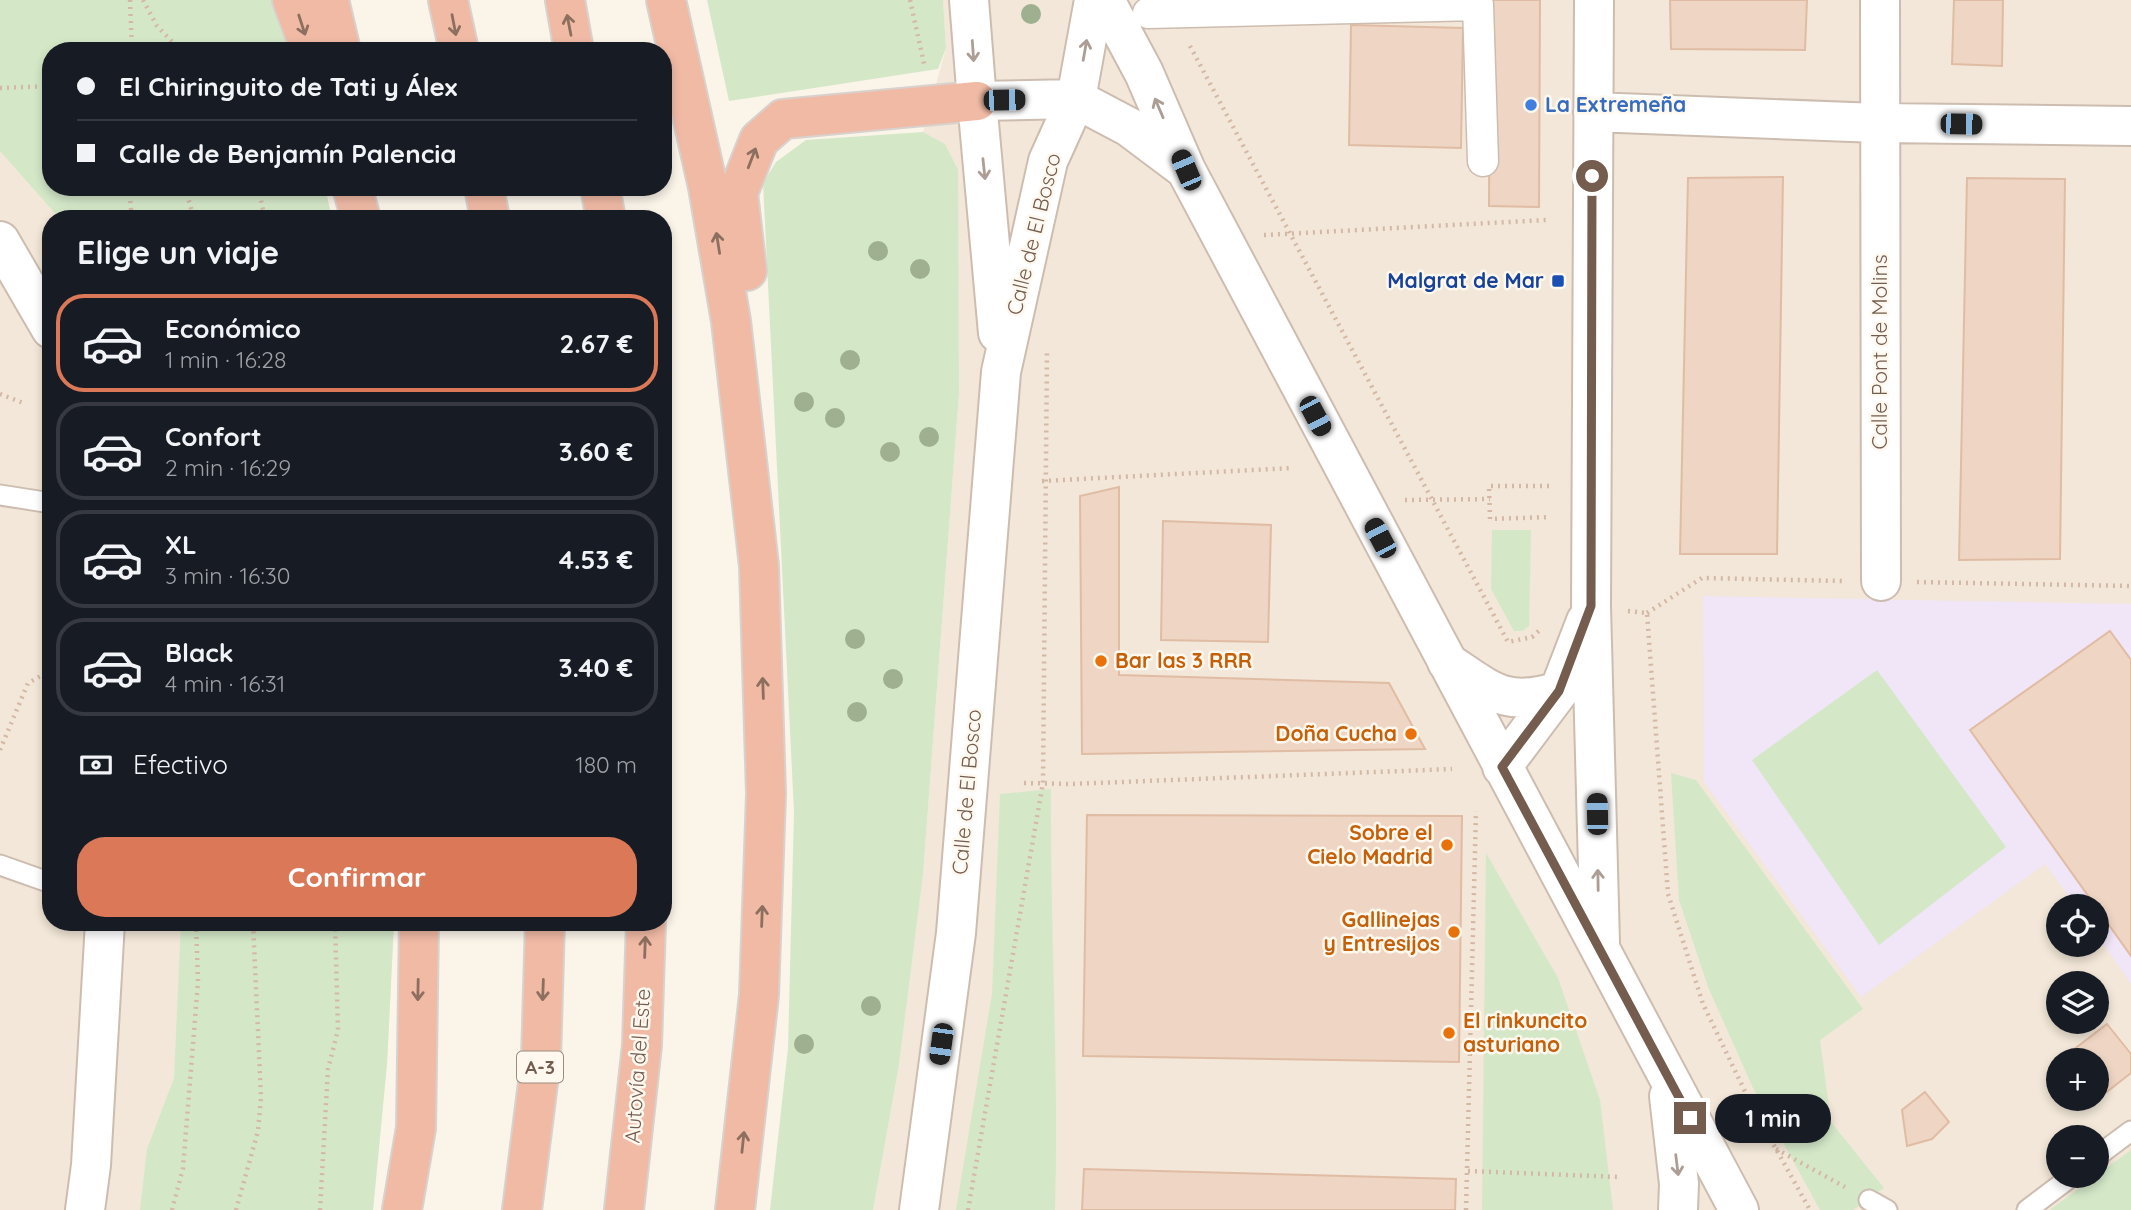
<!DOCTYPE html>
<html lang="es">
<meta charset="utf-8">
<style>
:root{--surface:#171b24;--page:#20242c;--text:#f1f3f6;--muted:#9ea1a6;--line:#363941;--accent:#db7858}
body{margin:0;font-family:Quicksand,sans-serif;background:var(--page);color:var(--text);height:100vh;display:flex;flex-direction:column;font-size:26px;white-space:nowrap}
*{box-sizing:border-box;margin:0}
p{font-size:23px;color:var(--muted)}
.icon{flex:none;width:38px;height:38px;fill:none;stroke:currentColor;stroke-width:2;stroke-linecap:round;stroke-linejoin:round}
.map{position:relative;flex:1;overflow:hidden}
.drawer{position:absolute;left:42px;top:210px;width:630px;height:721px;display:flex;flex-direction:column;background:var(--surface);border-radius:28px;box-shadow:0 4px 10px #0003}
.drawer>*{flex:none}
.banner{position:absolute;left:42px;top:42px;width:630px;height:154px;border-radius:28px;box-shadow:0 4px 10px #0003;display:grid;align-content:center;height:154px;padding:0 35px;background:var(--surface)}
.fabs{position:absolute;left:2046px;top:894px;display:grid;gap:14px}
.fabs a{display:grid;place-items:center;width:63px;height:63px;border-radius:50%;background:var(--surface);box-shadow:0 4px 10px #0003;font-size:35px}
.end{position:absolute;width:32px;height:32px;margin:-16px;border:9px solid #745c4e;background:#fff;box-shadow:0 0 0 4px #fff}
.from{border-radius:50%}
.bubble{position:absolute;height:49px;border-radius:24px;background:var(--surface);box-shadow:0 4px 10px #0003;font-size:23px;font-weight:800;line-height:49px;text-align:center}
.car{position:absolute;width:21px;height:42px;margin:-21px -10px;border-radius:9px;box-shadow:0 0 5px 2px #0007;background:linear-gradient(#222 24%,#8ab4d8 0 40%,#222 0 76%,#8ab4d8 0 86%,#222 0)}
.banner b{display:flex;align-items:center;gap:24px;height:66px;font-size:26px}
.banner b+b{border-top:2px solid var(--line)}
.banner i{width:18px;height:18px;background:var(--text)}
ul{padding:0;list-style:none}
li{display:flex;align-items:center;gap:21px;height:98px;margin:0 14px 10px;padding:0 21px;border:4px solid var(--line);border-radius:28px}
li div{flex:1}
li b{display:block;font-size:26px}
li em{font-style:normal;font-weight:800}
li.active{border-color:var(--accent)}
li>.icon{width:63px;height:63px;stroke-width:1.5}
h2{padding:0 35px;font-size:32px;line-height:84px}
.pay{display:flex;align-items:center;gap:18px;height:77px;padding:0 35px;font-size:26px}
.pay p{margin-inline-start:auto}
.cta{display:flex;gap:14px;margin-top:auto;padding:14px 35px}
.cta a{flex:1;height:80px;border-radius:28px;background:var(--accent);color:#fff;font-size:28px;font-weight:800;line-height:80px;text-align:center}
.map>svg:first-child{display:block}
.residential{fill:#f2e7d8;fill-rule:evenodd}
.education{fill:#f1e5f8}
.green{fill:#d4e8c8}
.building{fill:#efd5c3;stroke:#e0bca4;stroke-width:2}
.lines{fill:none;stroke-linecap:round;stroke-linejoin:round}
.service-casing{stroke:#cdbdb0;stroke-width:23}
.pedestrian-casing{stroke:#cdbdb0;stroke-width:33}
.minor-casing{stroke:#cdbdb0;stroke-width:42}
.tertiary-casing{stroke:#cdbdb0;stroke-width:42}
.motorway-casing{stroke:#d8d1cd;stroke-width:42}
.path{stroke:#d4b8a5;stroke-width:4.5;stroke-dasharray:2 5;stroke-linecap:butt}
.service{stroke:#fff;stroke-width:19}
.pedestrian{stroke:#fff;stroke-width:30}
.minor{stroke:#fff;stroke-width:38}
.tertiary{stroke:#fff;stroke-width:38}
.motorway{stroke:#f0baa5;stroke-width:38}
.tree{fill:#9fb090}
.oneway{stroke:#8d6f5f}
.oneway2{stroke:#ac9d95}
.route{stroke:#745c4e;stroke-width:9}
.shop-dot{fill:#3f7fe0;stroke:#fef8ef;stroke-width:2.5}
.transit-dot{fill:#1a4fb4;stroke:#fef8ef;stroke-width:2.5}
.food-dot{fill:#e8710a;stroke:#fef8ef;stroke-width:2.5}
.labels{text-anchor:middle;stroke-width:5;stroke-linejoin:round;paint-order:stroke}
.shield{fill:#fef8ef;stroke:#9d8b7e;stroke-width:2}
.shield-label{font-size:19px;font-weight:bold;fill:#745c4e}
.shop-label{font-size:21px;font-weight:bold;fill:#366cbe;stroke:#fef8ef;text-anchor:start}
.street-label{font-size:21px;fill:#745c4e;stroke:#fef8ef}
.transit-label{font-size:21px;font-weight:bold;fill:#164399;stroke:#fef8ef;text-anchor:end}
.food-label{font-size:21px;font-weight:bold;fill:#c56008;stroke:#fef8ef;text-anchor:end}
</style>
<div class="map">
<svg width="2131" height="1210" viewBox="0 0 2131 1210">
<rect width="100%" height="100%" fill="#fbf4e9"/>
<!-- residential -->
<path class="residential" d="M0 0 51 51V187H325L332 219H51V922H394L387 1064 373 1210H0Z
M943 0H2131V1210H873L899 1065 923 875 959 394 945 144 923 132 946 48ZM2058 906H2096V945H2058ZM2058 984H2096V1022H2058ZM2058 1060H2096V1099H2058ZM2058 1138H2096V1176H2058Z"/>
<!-- education -->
<path class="education" d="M1703 596 2131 604V984L2097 935 2096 906H2076L2045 864 1861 997 1704 782Z"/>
<!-- green -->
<path class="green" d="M0 0H281L295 51H51V187H325L332 219H60L0 151Z
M707 0H943L946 48 938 69 729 101Z
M923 132 945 144 958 170 959 394 923 875 899 1065 873 1210H770L788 1048 794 812 763 183 776 162 806 140Z
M1492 530H1531L1529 626 1522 631H1514L1491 589Z
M1877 670 2006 847 1879 945 1752 760Z
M1671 773 1696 780 1863 1009 1820 1040 1831 1122 1884 1188 1853 1210H1820L1753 1088 1708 987 1679 900Z
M1051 789C1050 929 1059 1070 1055 1210H956L992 994 1000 794Z
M1486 853 1558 978 1600 1100 1613 1210H1482Z
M181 922H394L387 1064 373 1210H140L147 1149 174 1078Z
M2131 1150V1210H2051V1209Z"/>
<!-- building -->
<path class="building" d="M1490 0H1540L1539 207 1489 206Z
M1670 0H1807L1805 50 1671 49Z
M1954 0H2003L2002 66 1952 64Z
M1351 25 1463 28 1461 148 1349 145Z
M1783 177 1777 554H1680L1688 178Z
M1967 178 2065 179 2060 559 1959 560Z
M1119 487V675L1389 683 1425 749 1082 754 1080 496Z
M1163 521 1271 525 1268 642 1161 640Z
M2110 631 2131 660V956L1970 730Z
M1087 815 1462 816 1459 1062 1083 1056Z
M2107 1024 2131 1054V1073L2090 1105 2086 1099H2096V1060H2060Z
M1925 1092 1949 1122 1932 1139 1907 1146 1902 1110Z
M1084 1169 1456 1179 1455 1210H1082Z"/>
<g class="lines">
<defs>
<path id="service" d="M0 495 51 503
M0 865 51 883
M2096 1157 2131 1131
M1869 1200 1887 1210
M2027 1210 2072 1176"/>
<path id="pedestrian" d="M1148 13 1478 5 1483 161"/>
<path id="minor" d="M1105 0 1144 73 1186 170 1739 1210
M1594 0 1591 606 1600 943
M1880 0 1881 581
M977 101 998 333
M1593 112 1878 123 2131 126
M1447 662C1491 691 1505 708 1559 691
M1502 767 1559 691 1586 621
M1669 1096 1679 1184 1678 1210
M919 1210 956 933 1001 372 1048 161 1076 99 1129 127 1185 169"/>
<path id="tertiary" d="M969 0 977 101 1076 99 1094 0
M0 241 51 329
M85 1210 91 1165 105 922"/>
<path id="motorway" d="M292 0 311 51
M329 0 341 51
M448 0 459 51
M565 0 574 51
M666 0 708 187 731 321 759 566 766 794 759 995 735 1210
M352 187 361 219
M484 187 490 219
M600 187 606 219
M747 271 738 193 759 140 783 119 977 101
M402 1210 416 1128 419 922
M522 1210 541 1059 545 922
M624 1210 642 1045 646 922"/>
</defs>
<!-- service casing -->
<use href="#service" class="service-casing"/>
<!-- pedestrian casing -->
<use href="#pedestrian" class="pedestrian-casing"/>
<!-- minor casing -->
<use href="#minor" class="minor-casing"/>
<!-- tertiary casing -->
<use href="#tertiary" class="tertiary-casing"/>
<!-- motorway casing -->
<use href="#motorway" class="motorway-casing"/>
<!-- path -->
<path class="path" d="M130 0 132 51
M143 0 157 26 181 51
M910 0 925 68
M1190 46 1508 642 1532 637 1541 629
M0 88 51 86
M129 187 132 219
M185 187 194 219
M258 187 265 219
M1264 235 1546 220
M0 394 26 404
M1042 481 1292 468
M1549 486H1489L1490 519 1550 517
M1405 500 1490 499
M1917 582 2131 586
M1628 611 1647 613 1668 894 1703 1004 1751 1104 1810 1210
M1647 613 1702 578 1842 581
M0 750 28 683 48 672
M1024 783 1070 784 1452 769
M1776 1149 1845 1187
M1468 1171 1619 1177
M172 1210 183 1168 198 982 196 922
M236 1210 258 1131 261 1098 253 922
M320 1210 328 1069 338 1030 335 922
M968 1210 1043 783 1047 353
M1466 1210 1476 811"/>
<!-- service -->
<use href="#service" class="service"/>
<!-- pedestrian -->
<use href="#pedestrian" class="pedestrian"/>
<!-- minor -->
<use href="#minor" class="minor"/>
<!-- tertiary -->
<use href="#tertiary" class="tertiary"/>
<!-- motorway -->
<use href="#motorway" class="motorway"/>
</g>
<!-- trees -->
<g class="tree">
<circle cx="1031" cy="14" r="10"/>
<circle cx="878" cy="251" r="10"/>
<circle cx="920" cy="269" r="10"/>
<circle cx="850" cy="360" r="10"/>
<circle cx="804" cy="402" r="10"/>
<circle cx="835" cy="418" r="10"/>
<circle cx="929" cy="437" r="10"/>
<circle cx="890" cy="452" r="10"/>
<circle cx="855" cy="639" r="10"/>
<circle cx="893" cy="679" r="10"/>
<circle cx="857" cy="712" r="10"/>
<circle cx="871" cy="1006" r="10"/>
<circle cx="804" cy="1044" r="10"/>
</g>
<!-- one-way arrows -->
<defs><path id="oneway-shaft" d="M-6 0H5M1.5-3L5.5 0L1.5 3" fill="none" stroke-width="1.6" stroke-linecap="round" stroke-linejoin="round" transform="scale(1.75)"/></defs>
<g class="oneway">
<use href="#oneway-shaft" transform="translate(302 25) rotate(72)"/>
<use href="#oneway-shaft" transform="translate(454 25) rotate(79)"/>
<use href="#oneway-shaft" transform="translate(569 25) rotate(-101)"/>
<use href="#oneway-shaft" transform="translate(752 158) rotate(-69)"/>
<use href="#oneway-shaft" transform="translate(718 243) rotate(-99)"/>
<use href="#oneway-shaft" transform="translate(763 688) rotate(-92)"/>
<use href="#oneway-shaft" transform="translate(762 916) rotate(-88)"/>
<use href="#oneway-shaft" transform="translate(645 947) rotate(-88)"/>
<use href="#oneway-shaft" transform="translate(418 990) rotate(91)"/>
<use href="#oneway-shaft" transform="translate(543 990) rotate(92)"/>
<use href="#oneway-shaft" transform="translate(743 1142) rotate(-84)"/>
</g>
<g class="oneway2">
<use href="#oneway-shaft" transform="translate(1085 50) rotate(-80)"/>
<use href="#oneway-shaft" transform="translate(973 51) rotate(86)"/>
<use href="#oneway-shaft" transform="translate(1159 108) rotate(-113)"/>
<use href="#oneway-shaft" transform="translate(984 169) rotate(84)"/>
<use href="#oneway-shaft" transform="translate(1598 880) rotate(-91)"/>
<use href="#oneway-shaft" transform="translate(1677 1165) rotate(83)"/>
</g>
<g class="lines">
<!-- route -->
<path class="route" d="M1592 176 1591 606 1559 691 1502 767 1690 1118"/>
</g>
<!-- markers -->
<circle class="shop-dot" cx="1531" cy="105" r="7"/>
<rect class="transit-dot" x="1551" y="274" width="14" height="14" rx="3.5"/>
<g class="food-dot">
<circle cx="1101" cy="661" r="7"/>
<circle cx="1411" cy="734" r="7"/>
<circle cx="1447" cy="845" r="7"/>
<circle cx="1454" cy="932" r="7"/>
<circle cx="1449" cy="1033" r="7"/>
</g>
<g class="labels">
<!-- shield labels -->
<rect class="shield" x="517" y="1051.5" width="46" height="31" rx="5"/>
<g class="shield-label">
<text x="540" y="1074">A-3</text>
</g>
<!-- shop labels -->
<g class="shop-label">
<text x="1545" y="112">La Extremeña</text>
</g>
<!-- street labels -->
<g class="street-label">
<text transform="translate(1034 234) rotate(-76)" y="7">Calle de El Bosco</text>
<text transform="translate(1880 352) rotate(-90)" y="7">Calle Pont de Molins</text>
<text transform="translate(967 792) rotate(-85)" y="7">Calle de El Bosco</text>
<text transform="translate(638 1066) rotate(-86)" y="7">Autovía del Este</text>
</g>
<!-- transit labels -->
<g class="transit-label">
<text x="1544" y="288">Malgrat de Mar</text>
</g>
<!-- food labels -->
<g class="food-label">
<text x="1115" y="668" text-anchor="start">Bar las 3 RRR</text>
<text x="1397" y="741">Doña Cucha</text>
<text x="1433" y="840">Sobre el<tspan x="1433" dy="24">Cielo Madrid</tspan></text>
<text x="1440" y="927">Gallinejas<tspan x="1440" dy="24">y Entresijos</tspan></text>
<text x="1463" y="1028" text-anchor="start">El rinkuncito<tspan x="1463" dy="24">asturiano</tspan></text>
</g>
</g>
</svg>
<div class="fabs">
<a><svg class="icon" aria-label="locate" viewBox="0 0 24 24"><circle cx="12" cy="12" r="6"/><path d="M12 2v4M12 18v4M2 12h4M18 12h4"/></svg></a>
<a><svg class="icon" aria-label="layers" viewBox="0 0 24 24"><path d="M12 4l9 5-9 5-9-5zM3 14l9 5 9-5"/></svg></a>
<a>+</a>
<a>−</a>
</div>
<i class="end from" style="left:1592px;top:176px"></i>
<i class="end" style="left:1690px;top:1118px"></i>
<div class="bubble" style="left:1715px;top:1094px;width:116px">1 min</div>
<i class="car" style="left:1004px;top:100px;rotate:89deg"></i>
<i class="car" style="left:1961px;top:124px;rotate:91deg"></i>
<i class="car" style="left:1186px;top:170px;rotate:337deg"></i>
<i class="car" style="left:1315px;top:416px;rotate:152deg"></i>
<i class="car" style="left:1380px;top:538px;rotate:332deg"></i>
<i class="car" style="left:1597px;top:814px;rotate:359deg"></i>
<i class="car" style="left:941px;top:1044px;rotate:188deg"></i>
<div class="banner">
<b><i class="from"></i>El Chiringuito de Tati y Álex</b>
<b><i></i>Calle de Benjamín Palencia</b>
</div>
<section class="drawer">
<h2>Elige un viaje</h2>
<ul>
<li class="active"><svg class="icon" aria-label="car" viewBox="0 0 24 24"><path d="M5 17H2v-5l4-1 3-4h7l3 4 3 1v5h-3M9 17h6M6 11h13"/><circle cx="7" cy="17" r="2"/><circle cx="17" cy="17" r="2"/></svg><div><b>Económico</b><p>1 min · 16:28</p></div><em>2.67 €</em></li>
<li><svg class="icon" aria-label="car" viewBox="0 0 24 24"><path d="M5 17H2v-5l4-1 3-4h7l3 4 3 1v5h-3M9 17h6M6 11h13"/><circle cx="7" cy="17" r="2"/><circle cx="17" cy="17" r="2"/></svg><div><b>Confort</b><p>2 min · 16:29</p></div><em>3.60 €</em></li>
<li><svg class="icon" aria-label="car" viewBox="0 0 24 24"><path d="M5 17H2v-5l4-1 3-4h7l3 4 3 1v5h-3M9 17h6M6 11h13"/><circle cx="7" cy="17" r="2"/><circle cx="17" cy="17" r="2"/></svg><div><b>XL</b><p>3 min · 16:30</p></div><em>4.53 €</em></li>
<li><svg class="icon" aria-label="car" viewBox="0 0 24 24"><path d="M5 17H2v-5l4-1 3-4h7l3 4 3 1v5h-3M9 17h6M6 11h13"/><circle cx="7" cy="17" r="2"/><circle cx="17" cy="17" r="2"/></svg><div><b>Black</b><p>4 min · 16:31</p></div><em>3.40 €</em></li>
</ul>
<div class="pay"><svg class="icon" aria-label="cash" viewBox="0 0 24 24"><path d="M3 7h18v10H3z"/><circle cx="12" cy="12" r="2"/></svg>Efectivo<p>180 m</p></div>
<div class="cta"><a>Confirmar</a></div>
</section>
</div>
